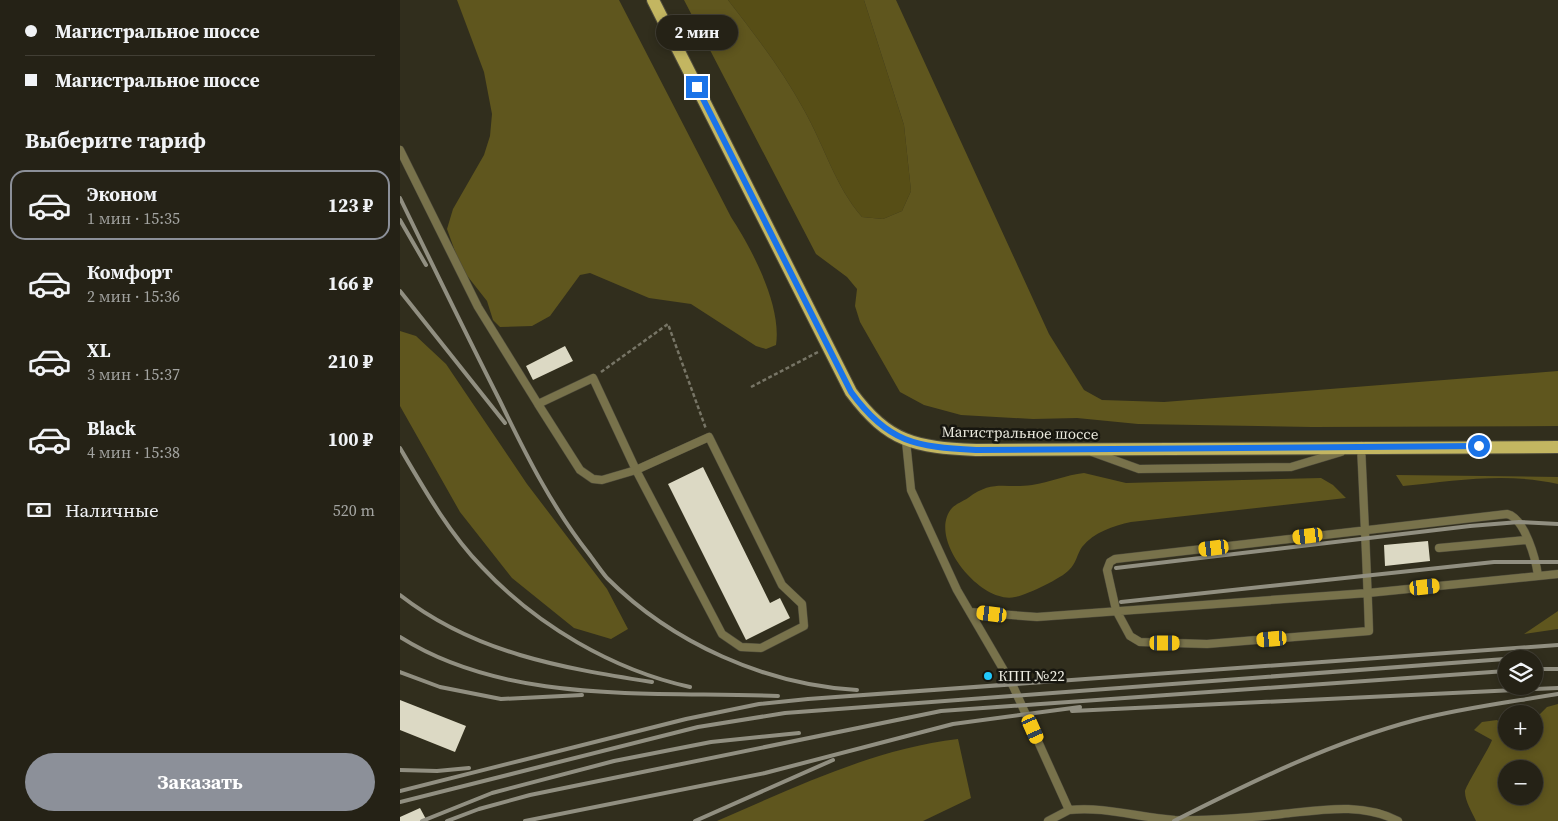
<!DOCTYPE html>
<html lang="ru">
<meta charset="utf-8">
<style>
:root{--surface:#252216;--page:#2d2a1f;--text:#f1f3f6;--muted:#a3a4a1;--line:#423f35;--accent:#8c9099}
body{margin:0;font-family:"Source Serif 4",serif;background:var(--page);color:var(--text);height:100vh;display:flex;flex-direction:column;font-size:19px;white-space:nowrap}
*{box-sizing:border-box;margin:0}
p{font-size:16px;color:var(--muted)}
.icon{flex:none;width:28px;height:28px;fill:none;stroke:currentColor;stroke-width:2;stroke-linecap:round;stroke-linejoin:round}
.map{position:relative;flex:1;overflow:hidden}
.panel{display:flex;flex-direction:column;background:var(--surface);width:400px}
.panel>*{flex:none}
.guide{display:grid;align-content:center;height:110px;padding:0 25px;background:var(--surface)}
.tools{position:absolute;left:1098px;top:650px;display:grid;gap:10px}
.tools a{display:grid;place-items:center;width:45px;height:45px;border-radius:50%;background:var(--surface);box-shadow:0 2px 8px #0003,0 0 0 1px var(--line);font-size:25px}
.end{position:absolute;width:22px;height:22px;margin:-11px;border:6px solid #1a73e8;background:#fff;box-shadow:0 0 0 2px #fff}
.from{border-radius:50%}
.bubble{position:absolute;height:35px;border-radius:18px;background:var(--surface);box-shadow:0 2px 8px #0003,0 0 0 1px var(--line);font-size:16px;font-weight:700;line-height:35px;text-align:center}
.car{position:absolute;width:15px;height:30px;margin:-15px -8px;border-radius:6px;box-shadow:0 0 4px 1px #0007;background:linear-gradient(#f5c518 24%,#345 0 40%,#f5c518 0 76%,#345 0 86%,#f5c518 0)}
.guide b{display:flex;align-items:center;gap:18px;height:48px;font-size:19px}
.guide b+b{border-top:1px solid var(--line)}
.guide i{width:12px;height:12px;background:var(--text)}
ul{padding:0;list-style:none}
li{display:flex;align-items:center;gap:15px;height:70px;margin:0 10px 8px;padding:0 15px;border:2px solid transparent;border-radius:15px}
li div{flex:1}
li b{display:block;font-size:19px}
li em{font-style:normal;font-weight:700}
li.active{border-color:var(--accent)}
li>.icon{width:45px;height:45px;stroke-width:1.5}
h2{padding:0 25px;font-size:22px;line-height:60px}
.pay{display:flex;align-items:center;gap:12px;height:55px;padding:0 25px;font-size:19px}
.pay p{margin-inline-start:auto}
.cta{display:flex;gap:10px;margin-top:auto;padding:10px 25px}
.cta a{flex:1;height:58px;border-radius:30px;background:var(--accent);color:#fff;font-size:20px;font-weight:700;line-height:58px;text-align:center}
main{display:flex;flex:1;min-height:0}
.map>svg:first-child{display:block}
.green{fill:#574e16}
.forest{fill:#5f561e;fill-rule:evenodd}
.building{fill:#dcd9c4}
.lines{fill:none;stroke-linecap:round;stroke-linejoin:round}
.lane-casing{stroke:#4f4c3c;stroke-width:9}
.primary-casing{stroke:#4f4c3c;stroke-width:14}
.path{stroke:#777566;stroke-width:2.5;stroke-dasharray:4 2.5;stroke-linecap:butt}
.lane{stroke:#78724b;stroke-width:8}
.primary{stroke:#c3b661;stroke-width:12}
.rail{stroke:#918f81;stroke-width:4}
.route{stroke:#1a73e8;stroke-width:6}
.poi-dot{fill:#21c9fd;stroke:#17160f;stroke-width:2}
.labels{text-anchor:middle;stroke-width:5;stroke-linejoin:round;paint-order:stroke}
.street-label{font-size:15px;fill:#ebeadf;stroke:#17160f}
.poi-label{font-size:15px;fill:#ebeadf;stroke:#17160f;text-anchor:start}
</style>
<main>
<section class="panel">
<div class="guide">
<b><i class="from"></i>Магистральное шоссе</b>
<b><i></i>Магистральное шоссе</b>
</div>
<h2>Выберите тариф</h2>
<ul>
<li class="active"><svg class="icon" aria-label="car" viewBox="0 0 24 24"><path d="M5 17H2v-5l4-1 3-4h7l3 4 3 1v5h-3M9 17h6M6 11h13"/><circle cx="7" cy="17" r="2"/><circle cx="17" cy="17" r="2"/></svg><div><b>Эконом</b><p>1 мин · 15:35</p></div><em>123 ₽</em></li>
<li><svg class="icon" aria-label="car" viewBox="0 0 24 24"><path d="M5 17H2v-5l4-1 3-4h7l3 4 3 1v5h-3M9 17h6M6 11h13"/><circle cx="7" cy="17" r="2"/><circle cx="17" cy="17" r="2"/></svg><div><b>Комфорт</b><p>2 мин · 15:36</p></div><em>166 ₽</em></li>
<li><svg class="icon" aria-label="car" viewBox="0 0 24 24"><path d="M5 17H2v-5l4-1 3-4h7l3 4 3 1v5h-3M9 17h6M6 11h13"/><circle cx="7" cy="17" r="2"/><circle cx="17" cy="17" r="2"/></svg><div><b>XL</b><p>3 мин · 15:37</p></div><em>210 ₽</em></li>
<li><svg class="icon" aria-label="car" viewBox="0 0 24 24"><path d="M5 17H2v-5l4-1 3-4h7l3 4 3 1v5h-3M9 17h6M6 11h13"/><circle cx="7" cy="17" r="2"/><circle cx="17" cy="17" r="2"/></svg><div><b>Black</b><p>4 мин · 15:38</p></div><em>100 ₽</em></li>
</ul>
<div class="pay"><svg class="icon" aria-label="cash" viewBox="0 0 24 24"><path d="M3 7h18v10H3z"/><circle cx="12" cy="12" r="2"/></svg>Наличные<p>520 m</p></div>
<div class="cta"><a>Заказать</a></div>
</section>
<div class="map">
<svg width="1158" height="821" viewBox="0 0 1158 821">
<rect width="100%" height="100%" fill="#312e1d"/>
<!-- green -->
<path class="green" d="M328 0H464L504 125 511 191 502 211 483 219 462 217C435 186 424 145 404 110 383 71 355 35 328 0Z"/>
<!-- forest -->
<path class="forest" d="M57 0H219L331 217C352 249 382 306 376 345L366 349 356 346 291 304 249 298 190 273 180 275 150 316 132 326 100 327 93 320 87 301 61 268 47 229 53 209 84 155 90 136 92 114 84 72Z
M284 0H328C355 35 383 71 404 110 424 145 435 186 462 217L483 219 502 211 511 191 504 125 464 0H496L649 334 684 390 702 400 764 402 1158 371V426L912 427 738 424 677 418 633 419 561 415 524 405 500 392 460 322 455 306 457 289 447 277 416 254Z
M0 331 16 336 46 364 127 484 207 589 228 629 211 639 174 628 112 578 60 512 0 406Z
M684 473 726 483 921 478 933 485 946 498 731 522C713 526 694 532 682 547 677 554 676 564 669 570 662 578 627 595 615 597 581 605 526 538 552 508 556 504 563 501 568 498 593 479 605 489 632 485 650 482 666 475 684 473Z
M996 475 1158 477V484C1105 472 1055 481 1003 486Z
M1158 611V629L1124 634Z
M1158 704V821H1076C1072 812 1065 801 1065 792 1064 788 1089 749 1092 740L1074 730 1082 722 1097 720 1102 725H1106V741H1134V720L1147 707ZM1106 769H1134V796H1106Z
M558 739 571 798 523 821H317C396 787 473 749 558 739Z"/>
<!-- building -->
<path class="building" d="M165 346 173 361 133 380 126 366Z
M303 467 370 603 380 598 390 618 346 640 268 484Z
M1028 541 1030 561 985 566 984 545Z
M0 700 66 726 55 752 0 730Z
M20 808 27 821H0V817Z"/>
<g class="lines">
<defs>
<path id="lane" d="M0 150 78 307 138 404 193 378 236 470 322 634 341 647 361 648 404 626 402 604 382 585 309 437 236 470 202 480 193 479 180 470 138 404
M506 441 511 490 557 590 613 686 669 810 648 821
M959 447 961 446C964 508 967 570 969 631L807 644 740 642 730 636 716 610 707 570 710 562 715 559 1107 514C1125 518 1136 560 1138 576
M692 452 739 469 891 467 941 452
M1039 548 1127 540
M570 612 637 617 968 593 1158 574
M669 810C705 806 740 818 775 820 810 821 847 818 882 814 921 810 962 802 998 821"/>
<path id="primary" d="M253 0 451 392C489 443 515 447 576 450L1158 447"/>
</defs>
<!-- lane casing -->
<use href="#lane" class="lane-casing"/>
<!-- primary casing -->
<use href="#primary" class="primary-casing"/>
<!-- path -->
<path class="path" d="M201 372 268 324 306 429
M351 387 418 352"/>
<!-- lane -->
<use href="#lane" class="lane"/>
<!-- primary -->
<use href="#primary" class="primary"/>
<!-- rail -->
<path class="rail" d="M0 198C33 266 66 334 100 401 126 455 152 507 189 554 195 562 201 571 207 578 272 643 366 685 457 690
M0 220 26 265
M0 291 105 423
M0 448C24 489 49 533 82 567 136 625 213 670 290 687
M716 568 1070 526 1119 522 1158 524
M0 595C74 653 162 668 252 682
M721 602 1094 562H1158
M0 637C109 706 254 691 378 696
M1134 669H1158
M0 672 40 687 101 699 182 695
M672 711 1158 688
M0 770 37 771 69 768
M0 791 286 719 359 704 408 699 1158 645
M0 802 298 727 385 713 1105 659
M22 821 92 793 214 761 311 742 399 733
M47 821 79 809 130 795 541 711 1106 671
M125 821 365 773 553 724 680 707
M295 821 433 760
M774 821C851 782 932 742 1016 720 1062 708 1111 702 1158 694"/>
</g>
<g class="lines">
<!-- route -->
<path class="route" d="M297 87 451 392C488 443 516 447 576 450L1079 446"/>
</g>
<!-- markers -->
<circle class="poi-dot" cx="588" cy="676" r="5"/>
<g class="labels">
<!-- street labels -->
<g class="street-label">
<text transform="translate(620 433) rotate(1)" y="5">Магистральное шоссе</text>
</g>
<!-- poi labels -->
<g class="poi-label">
<text x="598" y="681">КПП №22</text>
</g>
</g>
</svg>
<div class="tools">
<a><svg class="icon" aria-label="layers" viewBox="0 0 24 24"><path d="M12 4l9 5-9 5-9-5zM3 14l9 5 9-5"/></svg></a>
<a>+</a>
<a>−</a>
</div>
<i class="end from" style="left:1079px;top:446px"></i>
<i class="end" style="left:297px;top:87px"></i>
<div class="bubble" style="left:256px;top:15px;width:82px">2 мин</div>
<i class="car" style="left:908px;top:536px;rotate:263deg"></i>
<i class="car" style="left:814px;top:548px;rotate:263deg"></i>
<i class="car" style="left:1025px;top:587px;rotate:84deg"></i>
<i class="car" style="left:592px;top:614px;rotate:277deg"></i>
<i class="car" style="left:872px;top:639px;rotate:265deg"></i>
<i class="car" style="left:765px;top:643px;rotate:90deg"></i>
<i class="car" style="left:633px;top:729px;rotate:156deg"></i>
</div>
</main>
